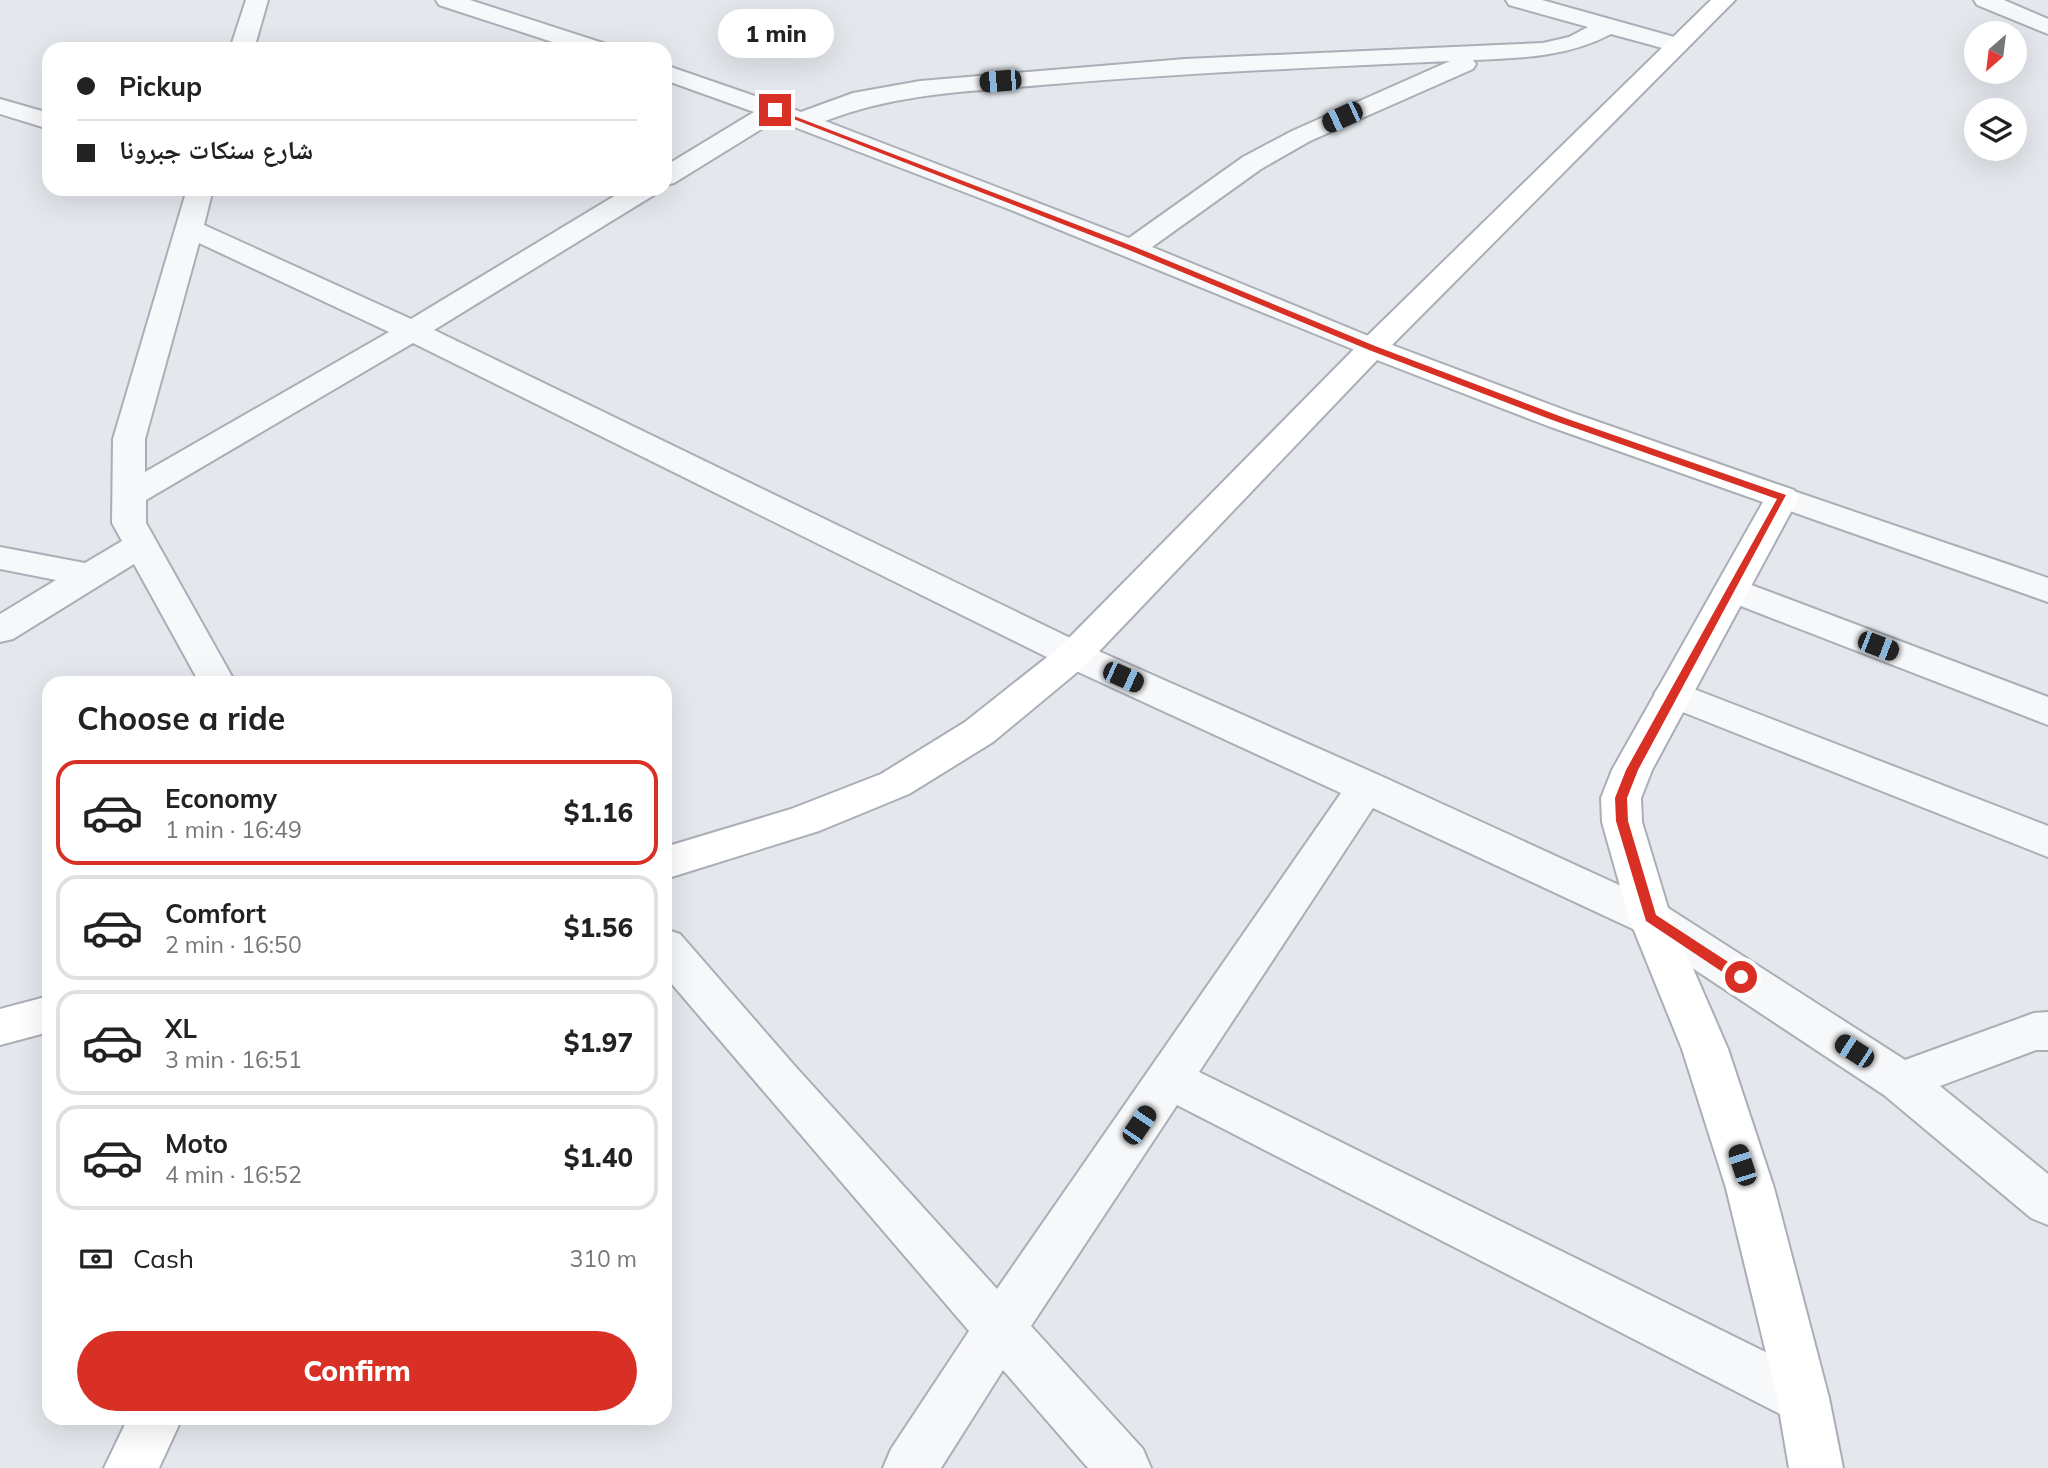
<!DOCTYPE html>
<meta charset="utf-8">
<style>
:root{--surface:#fff;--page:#f2f2f2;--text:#222;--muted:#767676;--line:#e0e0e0;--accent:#d93025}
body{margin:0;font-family:Mulish,"Noto Naskh Arabic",sans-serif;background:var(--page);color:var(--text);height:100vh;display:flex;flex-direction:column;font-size:26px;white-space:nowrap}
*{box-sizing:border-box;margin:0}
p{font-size:23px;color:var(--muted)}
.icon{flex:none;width:38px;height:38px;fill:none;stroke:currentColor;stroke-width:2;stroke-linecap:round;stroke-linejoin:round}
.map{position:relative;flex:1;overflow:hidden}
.panel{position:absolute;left:42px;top:676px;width:630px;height:749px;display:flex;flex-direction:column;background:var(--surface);border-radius:21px;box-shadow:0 7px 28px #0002}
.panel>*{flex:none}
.guide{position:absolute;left:42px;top:42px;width:630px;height:154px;border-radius:21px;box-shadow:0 7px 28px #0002;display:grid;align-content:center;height:154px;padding:0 35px;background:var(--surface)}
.needle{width:46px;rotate:208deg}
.fabs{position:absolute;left:1964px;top:21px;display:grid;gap:14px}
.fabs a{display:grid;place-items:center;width:63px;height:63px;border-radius:50%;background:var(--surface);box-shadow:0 7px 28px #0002;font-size:35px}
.end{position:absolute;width:32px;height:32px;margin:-16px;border:9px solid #d93025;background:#fff;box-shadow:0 0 0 4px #fff}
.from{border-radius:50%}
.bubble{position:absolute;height:49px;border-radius:24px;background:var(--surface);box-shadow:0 7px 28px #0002;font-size:23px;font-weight:800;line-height:49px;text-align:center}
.car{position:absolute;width:21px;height:42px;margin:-21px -10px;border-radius:9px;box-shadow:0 0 5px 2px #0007;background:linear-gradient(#222 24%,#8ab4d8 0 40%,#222 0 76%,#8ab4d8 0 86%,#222 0)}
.guide b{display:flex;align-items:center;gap:24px;height:66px;font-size:26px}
.guide b+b{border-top:2px solid var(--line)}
.guide i{width:18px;height:18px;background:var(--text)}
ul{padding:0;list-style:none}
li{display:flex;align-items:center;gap:21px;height:105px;margin:0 14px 10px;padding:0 21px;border:4px solid var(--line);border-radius:21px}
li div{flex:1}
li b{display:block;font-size:26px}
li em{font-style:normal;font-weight:800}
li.current{border-color:var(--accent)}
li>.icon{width:63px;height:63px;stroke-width:1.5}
h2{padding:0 35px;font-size:32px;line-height:84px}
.pay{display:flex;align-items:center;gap:18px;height:77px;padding:0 35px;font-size:26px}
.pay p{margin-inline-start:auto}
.button{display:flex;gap:14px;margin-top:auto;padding:14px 35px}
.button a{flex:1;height:80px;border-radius:42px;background:var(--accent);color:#fff;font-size:28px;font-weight:800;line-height:80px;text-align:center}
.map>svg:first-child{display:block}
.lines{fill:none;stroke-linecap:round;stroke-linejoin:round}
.street-casing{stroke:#a9aeb7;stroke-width:4}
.secondary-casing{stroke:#a9aeb7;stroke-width:4}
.street{fill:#f7f8fa;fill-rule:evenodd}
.secondary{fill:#fff;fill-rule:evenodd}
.route{fill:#d93025}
</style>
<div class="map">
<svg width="2048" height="1468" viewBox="0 0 2048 1468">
<rect width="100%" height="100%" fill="#e4e7ec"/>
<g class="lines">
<defs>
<path id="street" d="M246 0H268L254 49H230Z
M436 0H470L606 44 610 49H574L439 5Z
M1506 0H1542L1685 40 1689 45 1685 50 1677 52 1611 34C1567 57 1523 58 1473 60L1476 64 1473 69 1310 141 1261 169 1152 247 1383 342 1387 348 1383 354 1372 357 1011 210 776 120 674 183 665 185V166L754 112 665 80V65L801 112 853 93 920 81 1185 59 1543 43 1569 37 1588 27 1509 5ZM1450 61 1292 131 1243 157 1129 238 825 121C900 92 974 91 1054 84 1186 73 1318 67 1450 61Z
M1974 0H2004L2048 19V34L1977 5Z
M0 99 49 113V129L0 114Z
M187 189H213L204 225 411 319 626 189H658L654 195 434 330 1087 646 1381 776 1665 906 1905 1060 2034 1013 2048 1012V1050H2036L1940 1086 2048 1174V1225L2031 1218 1884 1095 1635 930 1373 808 1199 1072 1822 1380 1829 1398 1822 1416 1803 1424 1784 1416 1177 1105 1031 1326 1143 1449 1151 1468H1088L1003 1370 941 1468H883L891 1449 969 1331 665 976V929L680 934 794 1065 997 1289 1341 793 1061 664 413 343 146 500V523L235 682H199L134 564 13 639 0 642V614L56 580 0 569V547L85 563 122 541 112 523 113 439ZM199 243 389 332 145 472V439Z
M1782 487 2048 578V602L1770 504 1765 497 1770 490Z
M1733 578 2048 697V725L1720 598 1715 590 1720 582Z
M1673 681 2048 826V857L1660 703 1654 694 1660 685Z"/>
<path id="secondary" d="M1711 0H1735L1392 345 1570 412 1794 490 1799 497 1652 770 1641 798 1642 822 1671 918 1728 1049 1774 1188 1829 1398 1843 1468H1789L1777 1398 1726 1188 1682 1049 1629 918 1602 822 1601 798 1612 770 1763 502 1548 426 1377 360 1087 664 993 742 909 794 819 831 665 879V847L791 809 881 774 965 722 1061 646 1361 342Z
M49 996V1032L0 1045V1009Z
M128 1418H182L159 1468H104Z"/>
</defs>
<!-- street casing -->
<use href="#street" class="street-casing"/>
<!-- secondary casing -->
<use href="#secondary" class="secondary-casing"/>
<!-- street -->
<use href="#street" class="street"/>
<!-- secondary -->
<use href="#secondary" class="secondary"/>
</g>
<!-- route -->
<path class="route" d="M773 108 1135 247 1375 346 1562 417 1786 495 1638 770 1627 798 1628 821 1656 915 1745 973V981H1736L1646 921 1616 821 1615 798 1626 770 1777 499 1555 421 1369 350 1129 250 773 111Z"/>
</svg>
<div class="fabs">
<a><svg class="needle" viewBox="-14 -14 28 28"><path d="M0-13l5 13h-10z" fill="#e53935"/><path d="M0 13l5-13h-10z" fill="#767676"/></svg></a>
<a><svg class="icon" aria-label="layers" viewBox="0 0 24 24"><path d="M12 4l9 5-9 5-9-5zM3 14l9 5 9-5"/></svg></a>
</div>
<i class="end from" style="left:1741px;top:977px"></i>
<i class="end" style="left:775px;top:110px"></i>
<div class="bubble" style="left:718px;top:9px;width:116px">1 min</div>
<i class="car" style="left:1000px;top:81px;rotate:265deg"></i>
<i class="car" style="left:1342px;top:117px;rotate:245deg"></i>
<i class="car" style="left:1878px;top:646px;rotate:111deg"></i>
<i class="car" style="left:1123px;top:677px;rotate:114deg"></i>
<i class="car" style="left:1854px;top:1051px;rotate:303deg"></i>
<i class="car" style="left:1139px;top:1125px;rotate:34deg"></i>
<i class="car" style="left:1742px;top:1165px;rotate:342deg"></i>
<div class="guide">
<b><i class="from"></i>Pickup</b>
<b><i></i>شارع سنكات جبرونا</b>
</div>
<section class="panel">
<h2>Choose a ride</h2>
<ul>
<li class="current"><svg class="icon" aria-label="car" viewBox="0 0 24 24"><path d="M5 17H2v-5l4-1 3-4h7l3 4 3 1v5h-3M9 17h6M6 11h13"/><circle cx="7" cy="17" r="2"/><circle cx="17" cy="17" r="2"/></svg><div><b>Economy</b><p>1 min · 16:49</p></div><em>$1.16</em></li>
<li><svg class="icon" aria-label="car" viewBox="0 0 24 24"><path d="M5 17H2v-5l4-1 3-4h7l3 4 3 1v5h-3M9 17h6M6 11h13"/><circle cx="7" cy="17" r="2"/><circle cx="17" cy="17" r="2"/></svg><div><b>Comfort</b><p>2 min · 16:50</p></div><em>$1.56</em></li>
<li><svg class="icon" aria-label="car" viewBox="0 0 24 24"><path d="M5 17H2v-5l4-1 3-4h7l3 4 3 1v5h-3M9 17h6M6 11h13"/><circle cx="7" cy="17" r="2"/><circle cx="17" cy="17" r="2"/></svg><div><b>XL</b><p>3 min · 16:51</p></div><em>$1.97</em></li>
<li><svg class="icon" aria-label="car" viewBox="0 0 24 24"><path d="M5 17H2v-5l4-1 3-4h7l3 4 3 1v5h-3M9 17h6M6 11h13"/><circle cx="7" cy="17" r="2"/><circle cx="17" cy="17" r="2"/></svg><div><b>Moto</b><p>4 min · 16:52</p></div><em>$1.40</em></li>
</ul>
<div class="pay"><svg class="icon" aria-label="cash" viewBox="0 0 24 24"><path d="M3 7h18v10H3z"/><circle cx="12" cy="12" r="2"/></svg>Cash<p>310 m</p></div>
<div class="button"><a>Confirm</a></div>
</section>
</div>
